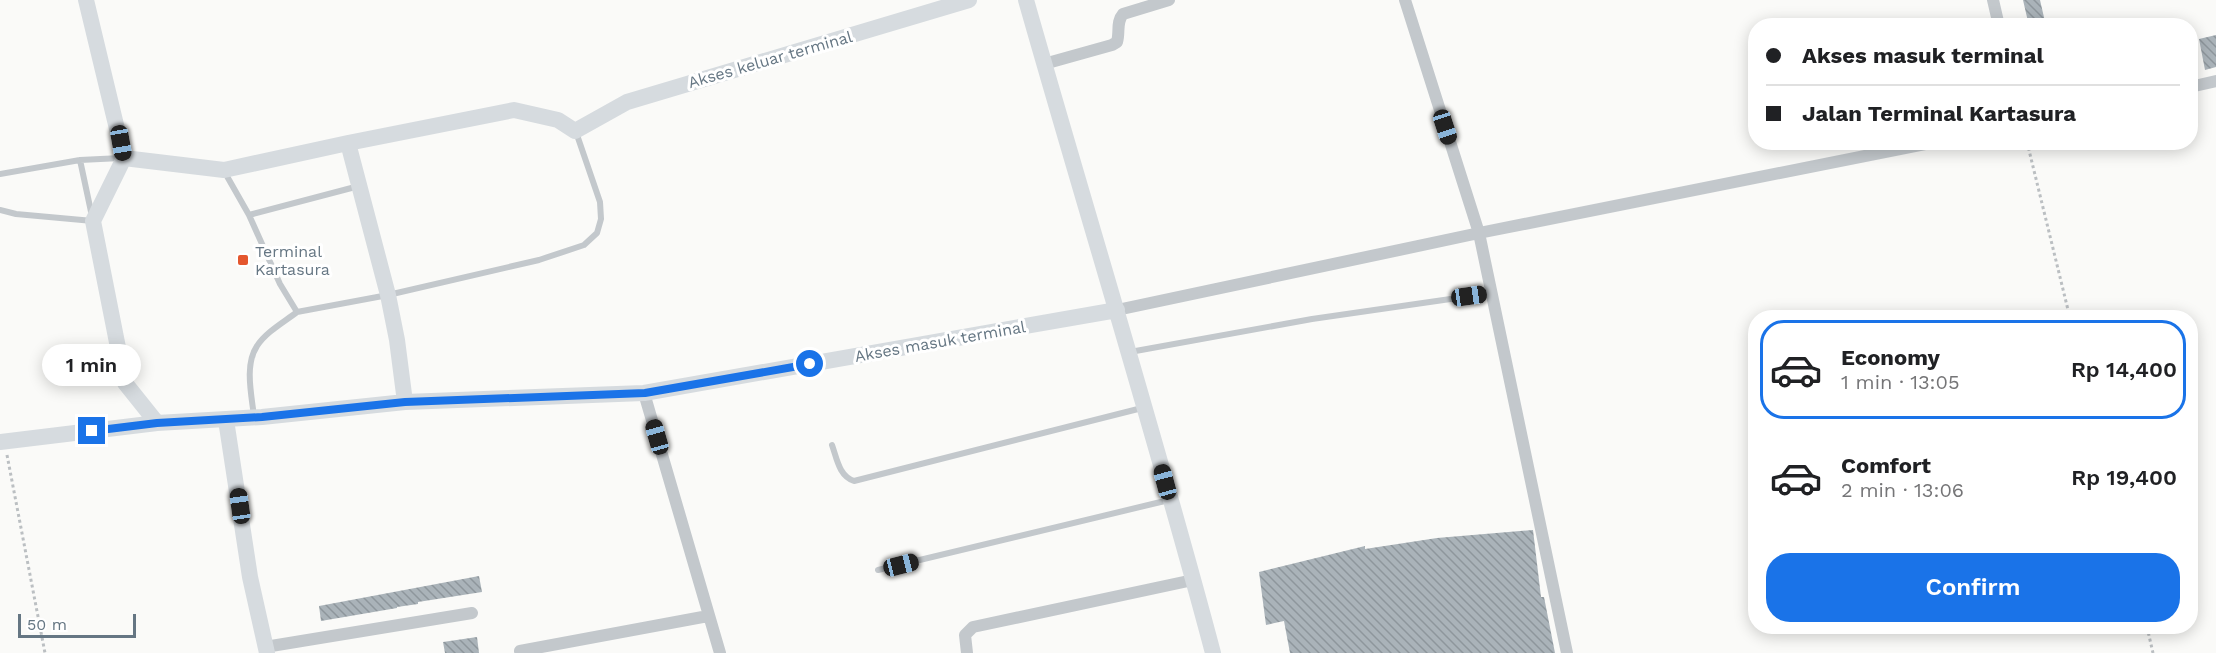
<!DOCTYPE html>
<meta charset="utf-8">
<style>
:root{--surface:#fff;--page:#f6f6f6;--text:#202124;--muted:#757577;--line:#e0e0e0;--accent:#1a73e8}
body{margin:0;font-family:"Work Sans",sans-serif;background:var(--page);color:var(--text);height:100vh;display:flex;flex-direction:column;font-size:22px;white-space:nowrap}
*{box-sizing:border-box;margin:0}
p{font-size:20px;color:var(--muted)}
.icon{flex:none;width:33px;height:33px;fill:none;stroke:currentColor;stroke-width:2;stroke-linecap:round;stroke-linejoin:round}
.map{position:relative;flex:1;overflow:hidden}
.panel{position:absolute;left:1748px;top:310px;width:450px;height:324px;display:flex;flex-direction:column;background:var(--surface);border-radius:24px;box-shadow:0 3px 15px #0003}
.panel>*{flex:none}
.guide{position:absolute;left:1748px;top:18px;width:450px;height:132px;border-radius:24px;box-shadow:0 3px 15px #0003;display:grid;align-content:center;height:132px;padding:0 18px;background:var(--surface)}
.scale{position:absolute;left:18px;bottom:15px;width:118px;box-sizing:border-box;padding-left:6px;border:3px solid #657683;border-top:0;font-size:16px;line-height:21px;white-space:nowrap;color:#657683;-webkit-text-stroke:4px #fff;paint-order:stroke}
.end{position:absolute;width:27px;height:27px;margin:-14px;border:8px solid #1a73e8;background:#fff;box-shadow:0 0 0 3px #fff}
.from{border-radius:50%}
.bubble{position:absolute;height:42px;border-radius:21px;background:var(--surface);box-shadow:0 3px 15px #0003;font-size:20px;font-weight:600;line-height:42px;text-align:center}
.car{position:absolute;width:18px;height:36px;margin:-18px -9px;border-radius:8px;box-shadow:0 0 4px 2px #0007;background:linear-gradient(#222 24%,#8ab4d8 0 40%,#222 0 76%,#8ab4d8 0 86%,#222 0)}
.guide b{display:flex;align-items:center;gap:21px;height:57px;font-size:22px}
.guide b+b{border-top:2px solid var(--line)}
.guide i{width:15px;height:15px;background:var(--text)}
ul{padding:10px 0 0;list-style:none}
li{display:flex;align-items:center;gap:18px;height:99px;margin:0 12px 9px;padding:0 6px;border:3px solid transparent;border-radius:24px}
li div{flex:1}
li b{display:block;font-size:22px}
li em{font-style:normal;font-weight:600}
li.selected{border-color:var(--accent)}
li>.icon{width:54px;height:54px;stroke-width:1.5}
.action{display:flex;gap:12px;margin-top:auto;padding:12px 18px}
.action a{flex:1;height:69px;border-radius:24px;background:var(--accent);color:#fff;font-size:24px;font-weight:600;line-height:69px;text-align:center}
.map>svg:first-child{display:block}
.building{fill:url(#building-back-hatch)}
.lines{fill:none;stroke-linecap:round;stroke-linejoin:round}
.path{stroke:#bbbfc2;stroke-width:3;stroke-dasharray:3 3;stroke-linecap:butt}
.lane{stroke:#c3c8cc;stroke-width:6}
.street{stroke:#c3c8cc;stroke-width:12}
.secondary{stroke:#d6dbdf;stroke-width:16}
.route{stroke:#1a73e8;stroke-width:8}
.poi-dot{fill:#e4572e;stroke:#fff;stroke-width:2}
.labels{text-anchor:middle;stroke-width:6;stroke-linejoin:round;paint-order:stroke}
.street-label{font-size:16px;fill:#657683;stroke:#fff}
.poi-label{font-size:16px;fill:#657683;stroke:#fff;text-anchor:start}
</style>
<div class="map">
<svg width="2216" height="653" viewBox="0 0 2216 653">
<defs>
<pattern id="building-back-hatch" width="6" height="6" patternUnits="userSpaceOnUse" patternTransform="scale(1.5)"><rect width="6" height="6" fill="#aab3b9"/><path d="M-1 5l2 2M0 0l6 6M5-1l2 2" fill="none" stroke="#8e969c"/></pattern>
</defs>
<rect width="100%" height="100%" fill="#fafaf8"/>
<!-- building -->
<path class="building" d="M2023 0H2040L2046 26H2029Z
M2216 35V67L2205 70 2199 39Z
M1533 530 1541 597H1544L1555 653H1290L1284 621 1266 625 1259 572 1365 546V549L1437 538Z
M479 576 482 592 418 602V604L397 607V608L321 621 319 606Z
M477 637 479 653H445L443 642Z"/>
<g class="lines">
<!-- path -->
<path class="path" d="M2027 142 2070 318
M7 455 45 653
M2147 627 2153 653"/>
<!-- lane -->
<path class="lane" d="M224 171 249 215 280 284 297 312 388 295 539 260 584 245 597 233 601 219 600 202 576 132
M0 174 80 160 121 158
M0 210 16 214 93 221 80 160
M249 215 359 186
M1130 352 1312 319 1492 293
M254 417C252 397 244 365 257 346 266 332 284 322 297 312
M832 445C837 459 839 476 854 481L1142 408
M878 570 1169 500"/>
<!-- street -->
<path class="street" d="M1405 0 1479 233 1567 653
M1993 0 1999 26
M1044 64 1112 45 1117 42C1120 32 1116 22 1123 14L1169 0
M2190 87 2216 81
M1117 310 1479 233 1935 142
M644 393 720 653
M265 647 472 613
M520 651 708 616
M967 653 965 635 973 627 1193 580"/>
<!-- secondary -->
<path class="secondary" d="M86 0 124 158
M1026 0C1088 218 1155 434 1213 653
M348 143 388 295 397 340 405 402
M124 158 224 170 348 143 514 110 558 120 575 131 627 102 969 0
M124 158 93 221 125 383 157 423
M226 420 250 577 267 653
M0 442 157 423 262 417 405 402 644 393 1117 310"/>
</g>
<g class="lines">
<!-- route -->
<path class="route" d="M92 431 157 423 262 417 405 402 645 393 810 364"/>
</g>
<!-- markers -->
<rect class="poi-dot" x="237" y="254" width="12" height="12" rx="3"/>
<g class="labels">
<!-- street labels -->
<g class="street-label">
<text transform="translate(770 59) rotate(-16)" y="6">Akses keluar terminal</text>
<text transform="translate(940 341) rotate(-10)" y="6">Akses masuk terminal</text>
</g>
<!-- poi labels -->
<g class="poi-label">
<text x="255" y="257">Terminal<tspan x="255" dy="18">Kartasura</tspan></text>
</g>
</g>
</svg>
<div class="scale">50 m</div>
<i class="end from" style="left:810px;top:364px"></i>
<i class="end" style="left:92px;top:431px"></i>
<div class="bubble" style="left:42px;top:344px;width:99px">1 min</div>
<i class="car" style="left:1445px;top:127px;rotate:162deg"></i>
<i class="car" style="left:121px;top:143px;rotate:170deg"></i>
<i class="car" style="left:1469px;top:296px;rotate:82deg"></i>
<i class="car" style="left:657px;top:437px;rotate:344deg"></i>
<i class="car" style="left:1165px;top:482px;rotate:345deg"></i>
<i class="car" style="left:240px;top:506px;rotate:352deg"></i>
<i class="car" style="left:901px;top:565px;rotate:76deg"></i>
<div class="guide">
<b><i class="from"></i>Akses masuk terminal</b>
<b><i></i>Jalan Terminal Kartasura</b>
</div>
<section class="panel">
<ul>
<li class="selected"><svg class="icon" aria-label="car" viewBox="0 0 24 24"><path d="M5 17H2v-5l4-1 3-4h7l3 4 3 1v5h-3M9 17h6M6 11h13"/><circle cx="7" cy="17" r="2"/><circle cx="17" cy="17" r="2"/></svg><div><b>Economy</b><p>1 min · 13:05</p></div><em>Rp 14,400</em></li>
<li><svg class="icon" aria-label="car" viewBox="0 0 24 24"><path d="M5 17H2v-5l4-1 3-4h7l3 4 3 1v5h-3M9 17h6M6 11h13"/><circle cx="7" cy="17" r="2"/><circle cx="17" cy="17" r="2"/></svg><div><b>Comfort</b><p>2 min · 13:06</p></div><em>Rp 19,400</em></li>
</ul>
<div class="action"><a>Confirm</a></div>
</section>
</div>
